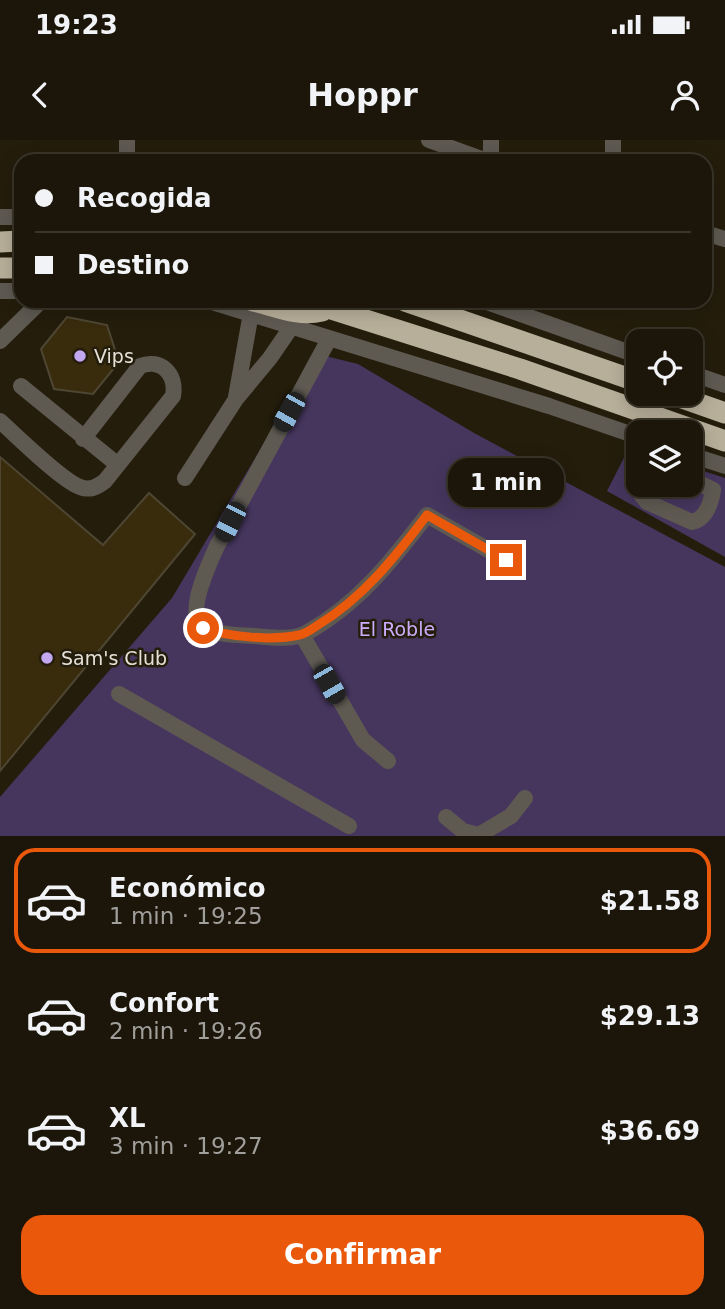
<!DOCTYPE html>
<html lang="es">
<meta charset="utf-8">
<style>
:root{--surface:#1b1609;--page:#282317;--text:#f1f3f6;--muted:#a09f9c;--line:#39352a;--accent:#ea580c}
body{margin:0;font-family:"DejaVu Sans",sans-serif;background:var(--page);color:var(--text);height:100vh;display:flex;flex-direction:column;font-size:26px;white-space:nowrap}
*{box-sizing:border-box;margin:0}
p{font-size:23px;color:var(--muted)}
.icon{flex:none;width:38px;height:38px;fill:none;stroke:currentColor;stroke-width:2;stroke-linecap:round;stroke-linejoin:round}
.map{position:relative;height:696px;overflow:hidden}
.drawer{display:flex;flex-direction:column;background:var(--surface);flex:1}
.drawer>*{flex:none}
.hud{position:absolute;left:14px;top:14px;width:698px;height:154px;border-radius:21px;box-shadow:0 4px 18px #0003,0 0 0 2px var(--line);display:grid;align-content:center;height:154px;padding:0 21px;background:var(--surface)}
.tools{position:absolute;left:626px;top:189px;display:grid;gap:14px}
.tools a{display:grid;place-items:center;width:77px;height:77px;border-radius:14px;background:var(--surface);box-shadow:0 4px 18px #0003,0 0 0 2px var(--line);font-size:35px}
.end{position:absolute;width:32px;height:32px;margin:-16px;border:9px solid #ea580c;background:#fff;box-shadow:0 0 0 4px #fff}
.from{border-radius:50%}
.bubble{position:absolute;height:49px;border-radius:21px;background:var(--surface);box-shadow:0 4px 18px #0003,0 0 0 2px var(--line);font-size:23px;font-weight:800;line-height:49px;text-align:center}
.car{position:absolute;width:21px;height:42px;margin:-21px -10px;border-radius:9px;box-shadow:0 0 5px 2px #0007;background:linear-gradient(#222 24%,#8ab4d8 0 40%,#222 0 76%,#8ab4d8 0 86%,#222 0)}
.hud b{display:flex;align-items:center;gap:24px;height:66px;font-size:26px}
.hud b+b{border-top:2px solid var(--line)}
.hud i{width:18px;height:18px;background:var(--text)}
ul{padding:12px 0 0;list-style:none}
li{display:flex;align-items:center;gap:21px;height:105px;margin:0 14px 10px;padding:0 7px;border:4px solid transparent;border-radius:21px}
li div{flex:1}
li b{display:block;font-size:26px}
li em{font-style:normal;font-weight:800}
li.selected{border-color:var(--accent)}
li>.icon{width:63px;height:63px;stroke-width:1.5}
.action{display:flex;gap:14px;margin-top:auto;padding:14px 21px}
.action a{flex:1;height:80px;border-radius:21px;background:var(--accent);color:#fff;font-size:28px;font-weight:800;line-height:80px;text-align:center}
.status{display:flex;justify-content:space-between;align-items:center;height:49px;padding:0 35px;background:var(--surface);direction:ltr}
.status svg{height:19px;fill:currentColor}
header{display:flex;justify-content:space-between;align-items:center;height:91px;padding:0 21px;background:var(--surface);font-size:32px;font-weight:800}
.map>svg:first-child{display:block}
.green{fill:#46365e}
.building{fill:#382c0c;stroke:#4e4633;stroke-width:2}
.lines{fill:none;stroke-linecap:round;stroke-linejoin:round}
.minor{stroke:#5e5a52;stroke-width:16}
.highway{stroke:#b8af9a;stroke-width:21}
.route{stroke:#ea580c;stroke-width:9}
.poi-dot{fill:#c4a7f1;stroke:#241d0c;stroke-width:2.5}
.labels{text-anchor:middle;stroke-width:5;stroke-linejoin:round;paint-order:stroke}
.poi-label{font-size:19px;fill:#e5e1d6;stroke:#241d0c;text-anchor:start}
.park-label{font-size:19px;fill:#ccadfc;stroke:#241d0c}
</style>
<div class="status"><b>19:23</b><svg viewBox="0 0 49 12"><path d="M0 12V9h3v3zM5 12V6h3v6zM10 12V3h3v9zM15 12V0h3v12zM26 1h20v11H26zM47 4h2v5h-2z"/></svg></div>
<header><svg class="icon" aria-label="back" viewBox="0 0 24 24"><path d="M15 5l-7 7 7 7"/></svg>Hoppr<svg class="icon" aria-label="person" viewBox="0 0 24 24"><circle cx="12" cy="8" r="4"/><path d="M4 21q1-7 8-7t8 7"/></svg></header>
<div class="map">
<svg width="725" height="697" viewBox="0 0 725 697">
<rect width="100%" height="100%" fill="#241d0c"/>
<!-- green -->
<path class="green" d="M317 214 358 224 474 293 725 427V696L0 697V657L172 458Z
M630 306 639 309V345H691V327L725 338V417L607 351Z"/>
<!-- building -->
<path class="building" d="M67 177 107 185 119 222 93 254 54 249 41 209Z
M0 317 103 405 149 353 195 394 0 631Z"/>
<g class="lines">
<!-- minor -->
<path class="minor" d="M127 0V21
M429 0 487 21
M491 0V21
M613 0V21
M0 77H21
M705 93 725 99
M0 151H21
M209 161 549 266 639 297
M484 161 639 216
M329 199 217 406C210 422 182 478 206 489 219 495 239 495 253 496 269 497 291 501 306 493 357 465 392 421 427 375L506 420
M0 201 41 161
M691 233 725 245
M21 246 118 325
M236 257 251 173
M0 281C18 297 61 340 80 347 90 351 97 347 105 341L173 256C177 234 161 218 140 226L83 299
M691 315 725 326
M185 338 236 259 270 218 292 186
M641 345 642 356 647 362 692 382C706 379 711 363 713 350L691 339
M302 495 363 600 388 621
M119 554 349 686
M446 677 463 691 479 695 511 676 525 658"/>
<!-- highway -->
<path class="highway" d="M0 102 21 101
M0 128H21
M253 161C277 166 297 177 322 171
M306 161 520 229 725 301
M405 161 639 242
M671 254 725 273"/>
</g>
<g class="lines">
<!-- route -->
<path class="route" d="M203 488C228 497 274 501 299 495 306 494 312 489 318 485 363 458 396 416 427 375L506 420"/>
</g>
<!-- markers -->
<g class="poi-dot">
<circle cx="80" cy="216" r="7"/>
<circle cx="47" cy="518" r="7"/>
</g>
<g class="labels">
<!-- poi labels -->
<g class="poi-label">
<text x="94" y="223">Vips</text>
<text x="61" y="525">Sam's Club</text>
</g>
<!-- park labels -->
<g class="park-label">
<text x="397" y="496">El Roble</text>
</g>
</g>
</svg>
<div class="tools">
<a><svg class="icon" aria-label="locate" viewBox="0 0 24 24"><circle cx="12" cy="12" r="6"/><path d="M12 2v4M12 18v4M2 12h4M18 12h4"/></svg></a>
<a><svg class="icon" aria-label="layers" viewBox="0 0 24 24"><path d="M12 4l9 5-9 5-9-5zM3 14l9 5 9-5"/></svg></a>
</div>
<i class="end from" style="left:203px;top:488px"></i>
<i class="end" style="left:506px;top:420px"></i>
<div class="bubble" style="left:448px;top:318px;width:116px">1 min</div>
<i class="car" style="left:289px;top:272px;rotate:209deg"></i>
<i class="car" style="left:230px;top:382px;rotate:207deg"></i>
<i class="car" style="left:329px;top:544px;rotate:150deg"></i>
<div class="hud">
<b><i class="from"></i>Recogida</b>
<b><i></i>Destino</b>
</div>
</div>
<section class="drawer">
<ul>
<li class="selected"><svg class="icon" aria-label="car" viewBox="0 0 24 24"><path d="M5 17H2v-5l4-1 3-4h7l3 4 3 1v5h-3M9 17h6M6 11h13"/><circle cx="7" cy="17" r="2"/><circle cx="17" cy="17" r="2"/></svg><div><b>Económico</b><p>1 min · 19:25</p></div><em>$21.58</em></li>
<li><svg class="icon" aria-label="car" viewBox="0 0 24 24"><path d="M5 17H2v-5l4-1 3-4h7l3 4 3 1v5h-3M9 17h6M6 11h13"/><circle cx="7" cy="17" r="2"/><circle cx="17" cy="17" r="2"/></svg><div><b>Confort</b><p>2 min · 19:26</p></div><em>$29.13</em></li>
<li><svg class="icon" aria-label="car" viewBox="0 0 24 24"><path d="M5 17H2v-5l4-1 3-4h7l3 4 3 1v5h-3M9 17h6M6 11h13"/><circle cx="7" cy="17" r="2"/><circle cx="17" cy="17" r="2"/></svg><div><b>XL</b><p>3 min · 19:27</p></div><em>$36.69</em></li>
</ul>
<div class="action"><a>Confirmar</a></div>
</section>
